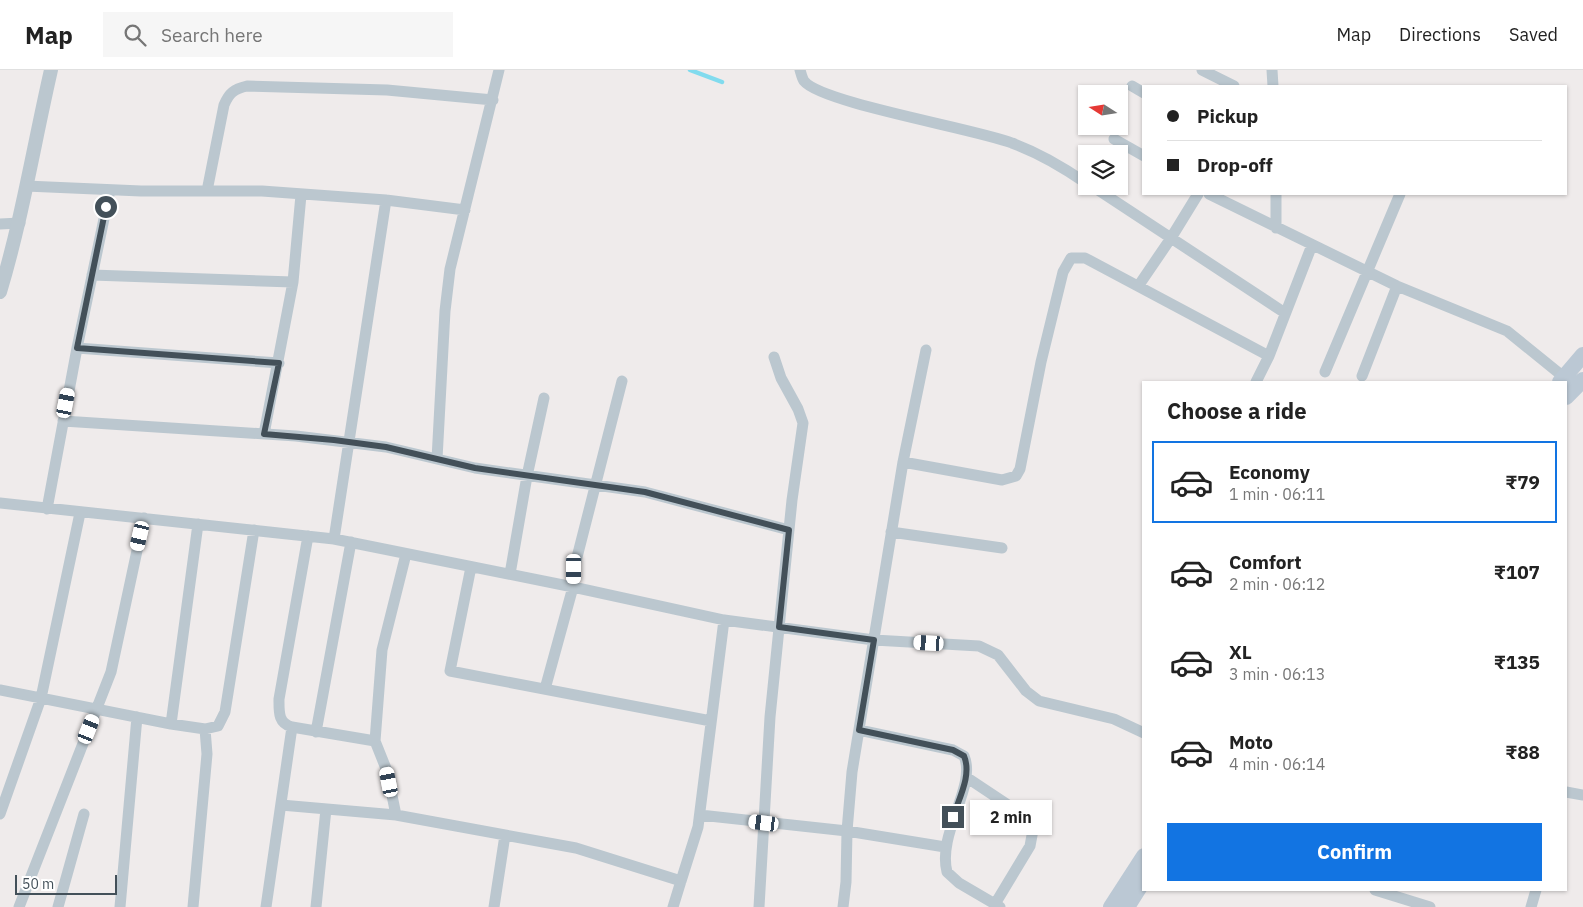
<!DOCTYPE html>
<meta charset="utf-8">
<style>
:root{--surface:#fff;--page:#f6f6f6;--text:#222;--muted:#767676;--line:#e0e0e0;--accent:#1274e2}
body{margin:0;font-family:"IBM Plex Sans",sans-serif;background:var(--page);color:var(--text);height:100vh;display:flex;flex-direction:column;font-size:19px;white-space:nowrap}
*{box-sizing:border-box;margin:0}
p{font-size:16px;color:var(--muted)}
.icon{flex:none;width:28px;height:28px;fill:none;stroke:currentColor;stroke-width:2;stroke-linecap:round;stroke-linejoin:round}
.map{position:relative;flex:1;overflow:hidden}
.panel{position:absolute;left:1142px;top:311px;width:425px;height:510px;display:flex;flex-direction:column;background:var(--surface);border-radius:0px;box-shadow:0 1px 4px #0004}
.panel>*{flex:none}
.hud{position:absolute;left:1142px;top:15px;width:425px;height:110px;border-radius:0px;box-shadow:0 1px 4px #0004;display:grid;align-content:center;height:110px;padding:0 25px;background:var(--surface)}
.needle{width:32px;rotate:282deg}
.tools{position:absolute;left:1078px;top:15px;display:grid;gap:10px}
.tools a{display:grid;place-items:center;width:50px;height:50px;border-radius:0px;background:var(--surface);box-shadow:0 1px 4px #0004;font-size:25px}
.scale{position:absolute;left:15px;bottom:12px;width:102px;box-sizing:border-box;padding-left:5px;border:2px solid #435059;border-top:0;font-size:14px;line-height:18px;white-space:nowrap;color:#435059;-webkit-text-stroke:4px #fff;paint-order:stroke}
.end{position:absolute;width:22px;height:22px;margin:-11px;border:6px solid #435059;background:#fff;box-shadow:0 0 0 2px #fff}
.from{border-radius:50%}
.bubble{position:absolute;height:35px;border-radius:0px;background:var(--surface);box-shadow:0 1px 4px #0004;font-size:16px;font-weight:800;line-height:35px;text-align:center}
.car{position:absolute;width:15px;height:30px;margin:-15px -8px;border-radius:6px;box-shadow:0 0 4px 1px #0007;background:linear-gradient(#fff 24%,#345 0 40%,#fff 0 76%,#345 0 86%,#fff 0)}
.hud b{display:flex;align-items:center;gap:18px;height:48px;font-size:19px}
.hud b+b{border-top:1px solid var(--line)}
.hud i{width:12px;height:12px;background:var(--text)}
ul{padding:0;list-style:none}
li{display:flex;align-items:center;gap:15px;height:82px;margin:0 10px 8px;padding:0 15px;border:2px solid transparent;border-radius:0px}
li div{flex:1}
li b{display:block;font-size:19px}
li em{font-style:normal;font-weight:800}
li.selected{border-color:var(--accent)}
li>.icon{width:45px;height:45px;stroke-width:1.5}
h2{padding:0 25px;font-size:22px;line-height:60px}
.cta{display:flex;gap:10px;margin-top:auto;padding:10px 25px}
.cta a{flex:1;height:58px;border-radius:0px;background:var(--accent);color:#fff;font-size:20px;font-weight:800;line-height:58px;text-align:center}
header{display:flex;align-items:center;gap:30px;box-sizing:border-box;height:70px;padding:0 25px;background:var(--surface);border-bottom:1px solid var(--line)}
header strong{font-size:24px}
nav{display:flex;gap:28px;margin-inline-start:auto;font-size:18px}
.search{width:350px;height:45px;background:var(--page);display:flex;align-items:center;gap:12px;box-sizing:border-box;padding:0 18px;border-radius:0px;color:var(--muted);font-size:19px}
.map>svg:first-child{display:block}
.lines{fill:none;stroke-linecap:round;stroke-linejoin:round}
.stream{stroke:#81dbee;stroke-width:4.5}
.minor{stroke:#bbc7cf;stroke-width:11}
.tertiary{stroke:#bbc7cf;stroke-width:14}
.secondary{stroke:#bbc8d4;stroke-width:16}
.route{stroke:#435059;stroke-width:6}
</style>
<header>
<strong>Map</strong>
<div class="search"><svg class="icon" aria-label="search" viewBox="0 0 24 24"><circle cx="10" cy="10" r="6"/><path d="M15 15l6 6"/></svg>Search here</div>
<nav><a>Map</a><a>Directions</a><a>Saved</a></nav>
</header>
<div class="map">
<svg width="1583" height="837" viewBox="0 0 1583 837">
<rect width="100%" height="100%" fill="#efebeb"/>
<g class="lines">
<!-- stream -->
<path class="stream" d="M690 0 722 12"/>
<!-- minor -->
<path class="minor" d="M800 0C801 3 802 8 804 11 821 33 977 59 1012 73 1039 83 1063 97 1086 113
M1202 0 1234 16
M1272 0 1273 16
M1132 16 1144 23
M1114 69 1144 86
M26 116 141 121H262L386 130 465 140
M1092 116 1285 243
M207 121 224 35C229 23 234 19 247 16L387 20 493 30
M1209 124 1397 216 1507 261 1565 308
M0 154 20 153
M1276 158V124
M92 205 293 212
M1139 215 1171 168 1198 124
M77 278 279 293
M1325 302 1400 124
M1362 306 1397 216
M1256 312 1269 286 1312 175
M63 351 296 366 386 377 475 398 645 422 789 460
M264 364 293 212 301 125
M437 389 445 241 450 199 499 0
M903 392 1002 410 1016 406 1020 399 1041 292 1063 202 1071 188H1085L1269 286
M0 433 334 469 573 517 724 550 874 570 979 576 998 585 1026 621 1039 631 1114 649 1144 663
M47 439 77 278 110 120
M891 462 1002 478
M308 466 279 629C279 642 278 653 292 657L375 671
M334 469 386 130
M471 497 450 601 711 651
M510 504 527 406 544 328
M545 619 573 517 574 499 622 311
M0 620 171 654 205 659 218 656 225 642 254 460
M171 654 198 454
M859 660 953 680 964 686C977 716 937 763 947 802L959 813 1000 837
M316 662 351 472
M966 707 1023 745 1033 760 1030 776 995 834
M1566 722 1583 725
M281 735 396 745 576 778 681 811 698 757 724 550
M0 744 41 628 80 443
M396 745 387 701 375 671 382 580 406 484
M700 745 847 761 945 777
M1375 820 1430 837
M19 837 111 602 144 448
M58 837 84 744
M120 837 137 647
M193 837 207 684 205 659
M266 837 292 657
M316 837 326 739
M494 837 505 765
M673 837 681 811
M759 837 770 647 792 430 803 353 798 339 781 308 774 287
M843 837 846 812 847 761 852 702 903 392 926 280
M1531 837 1536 820"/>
<!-- tertiary -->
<path class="tertiary" d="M0 222C22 149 34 74 51 0"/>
<!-- secondary -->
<path class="secondary" d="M1560 312 1583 285
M1566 327 1583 310
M1111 837 1144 786
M1127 837 1144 810"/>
</g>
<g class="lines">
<!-- route -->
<path class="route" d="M106 137 77 278 279 293 264 364 334 370 386 377 475 398 645 422 789 460 779 557 874 570 859 660 953 680 964 686C972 705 959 728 953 747"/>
</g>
</svg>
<div class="tools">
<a><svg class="needle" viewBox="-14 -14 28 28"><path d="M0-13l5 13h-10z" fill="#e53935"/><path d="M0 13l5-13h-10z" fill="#767676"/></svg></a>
<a><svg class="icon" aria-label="layers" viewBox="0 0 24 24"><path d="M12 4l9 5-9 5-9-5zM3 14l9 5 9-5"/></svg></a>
</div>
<div class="scale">50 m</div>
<i class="end from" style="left:106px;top:137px"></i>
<i class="end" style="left:953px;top:747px"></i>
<div class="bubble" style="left:970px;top:730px;width:82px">2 min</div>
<i class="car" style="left:66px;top:333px;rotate:11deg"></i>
<i class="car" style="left:140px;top:466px;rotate:193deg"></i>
<i class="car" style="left:574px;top:499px;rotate:180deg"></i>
<i class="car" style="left:929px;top:573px;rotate:273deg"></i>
<i class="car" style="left:89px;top:659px;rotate:22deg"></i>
<i class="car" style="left:389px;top:712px;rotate:349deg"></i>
<i class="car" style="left:764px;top:753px;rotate:277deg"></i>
<div class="hud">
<b><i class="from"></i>Pickup</b>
<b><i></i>Drop-off</b>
</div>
<section class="panel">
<h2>Choose a ride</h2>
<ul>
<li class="selected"><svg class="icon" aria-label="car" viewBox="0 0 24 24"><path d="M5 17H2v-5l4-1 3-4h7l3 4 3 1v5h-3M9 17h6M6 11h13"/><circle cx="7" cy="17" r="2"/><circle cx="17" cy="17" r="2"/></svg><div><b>Economy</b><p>1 min · 06:11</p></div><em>₹79</em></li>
<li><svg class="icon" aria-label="car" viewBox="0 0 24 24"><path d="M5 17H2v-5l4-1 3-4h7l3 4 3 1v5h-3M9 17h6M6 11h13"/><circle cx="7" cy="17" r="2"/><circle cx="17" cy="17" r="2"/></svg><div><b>Comfort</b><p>2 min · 06:12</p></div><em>₹107</em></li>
<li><svg class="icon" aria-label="car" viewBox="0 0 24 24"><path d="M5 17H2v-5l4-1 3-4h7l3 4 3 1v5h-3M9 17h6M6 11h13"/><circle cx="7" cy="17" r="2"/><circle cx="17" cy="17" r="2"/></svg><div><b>XL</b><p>3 min · 06:13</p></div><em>₹135</em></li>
<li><svg class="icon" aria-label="car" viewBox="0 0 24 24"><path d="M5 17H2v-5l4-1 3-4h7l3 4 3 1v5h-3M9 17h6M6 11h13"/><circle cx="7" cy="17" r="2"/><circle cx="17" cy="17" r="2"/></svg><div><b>Moto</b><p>4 min · 06:14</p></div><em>₹88</em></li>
</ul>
<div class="cta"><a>Confirm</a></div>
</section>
</div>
